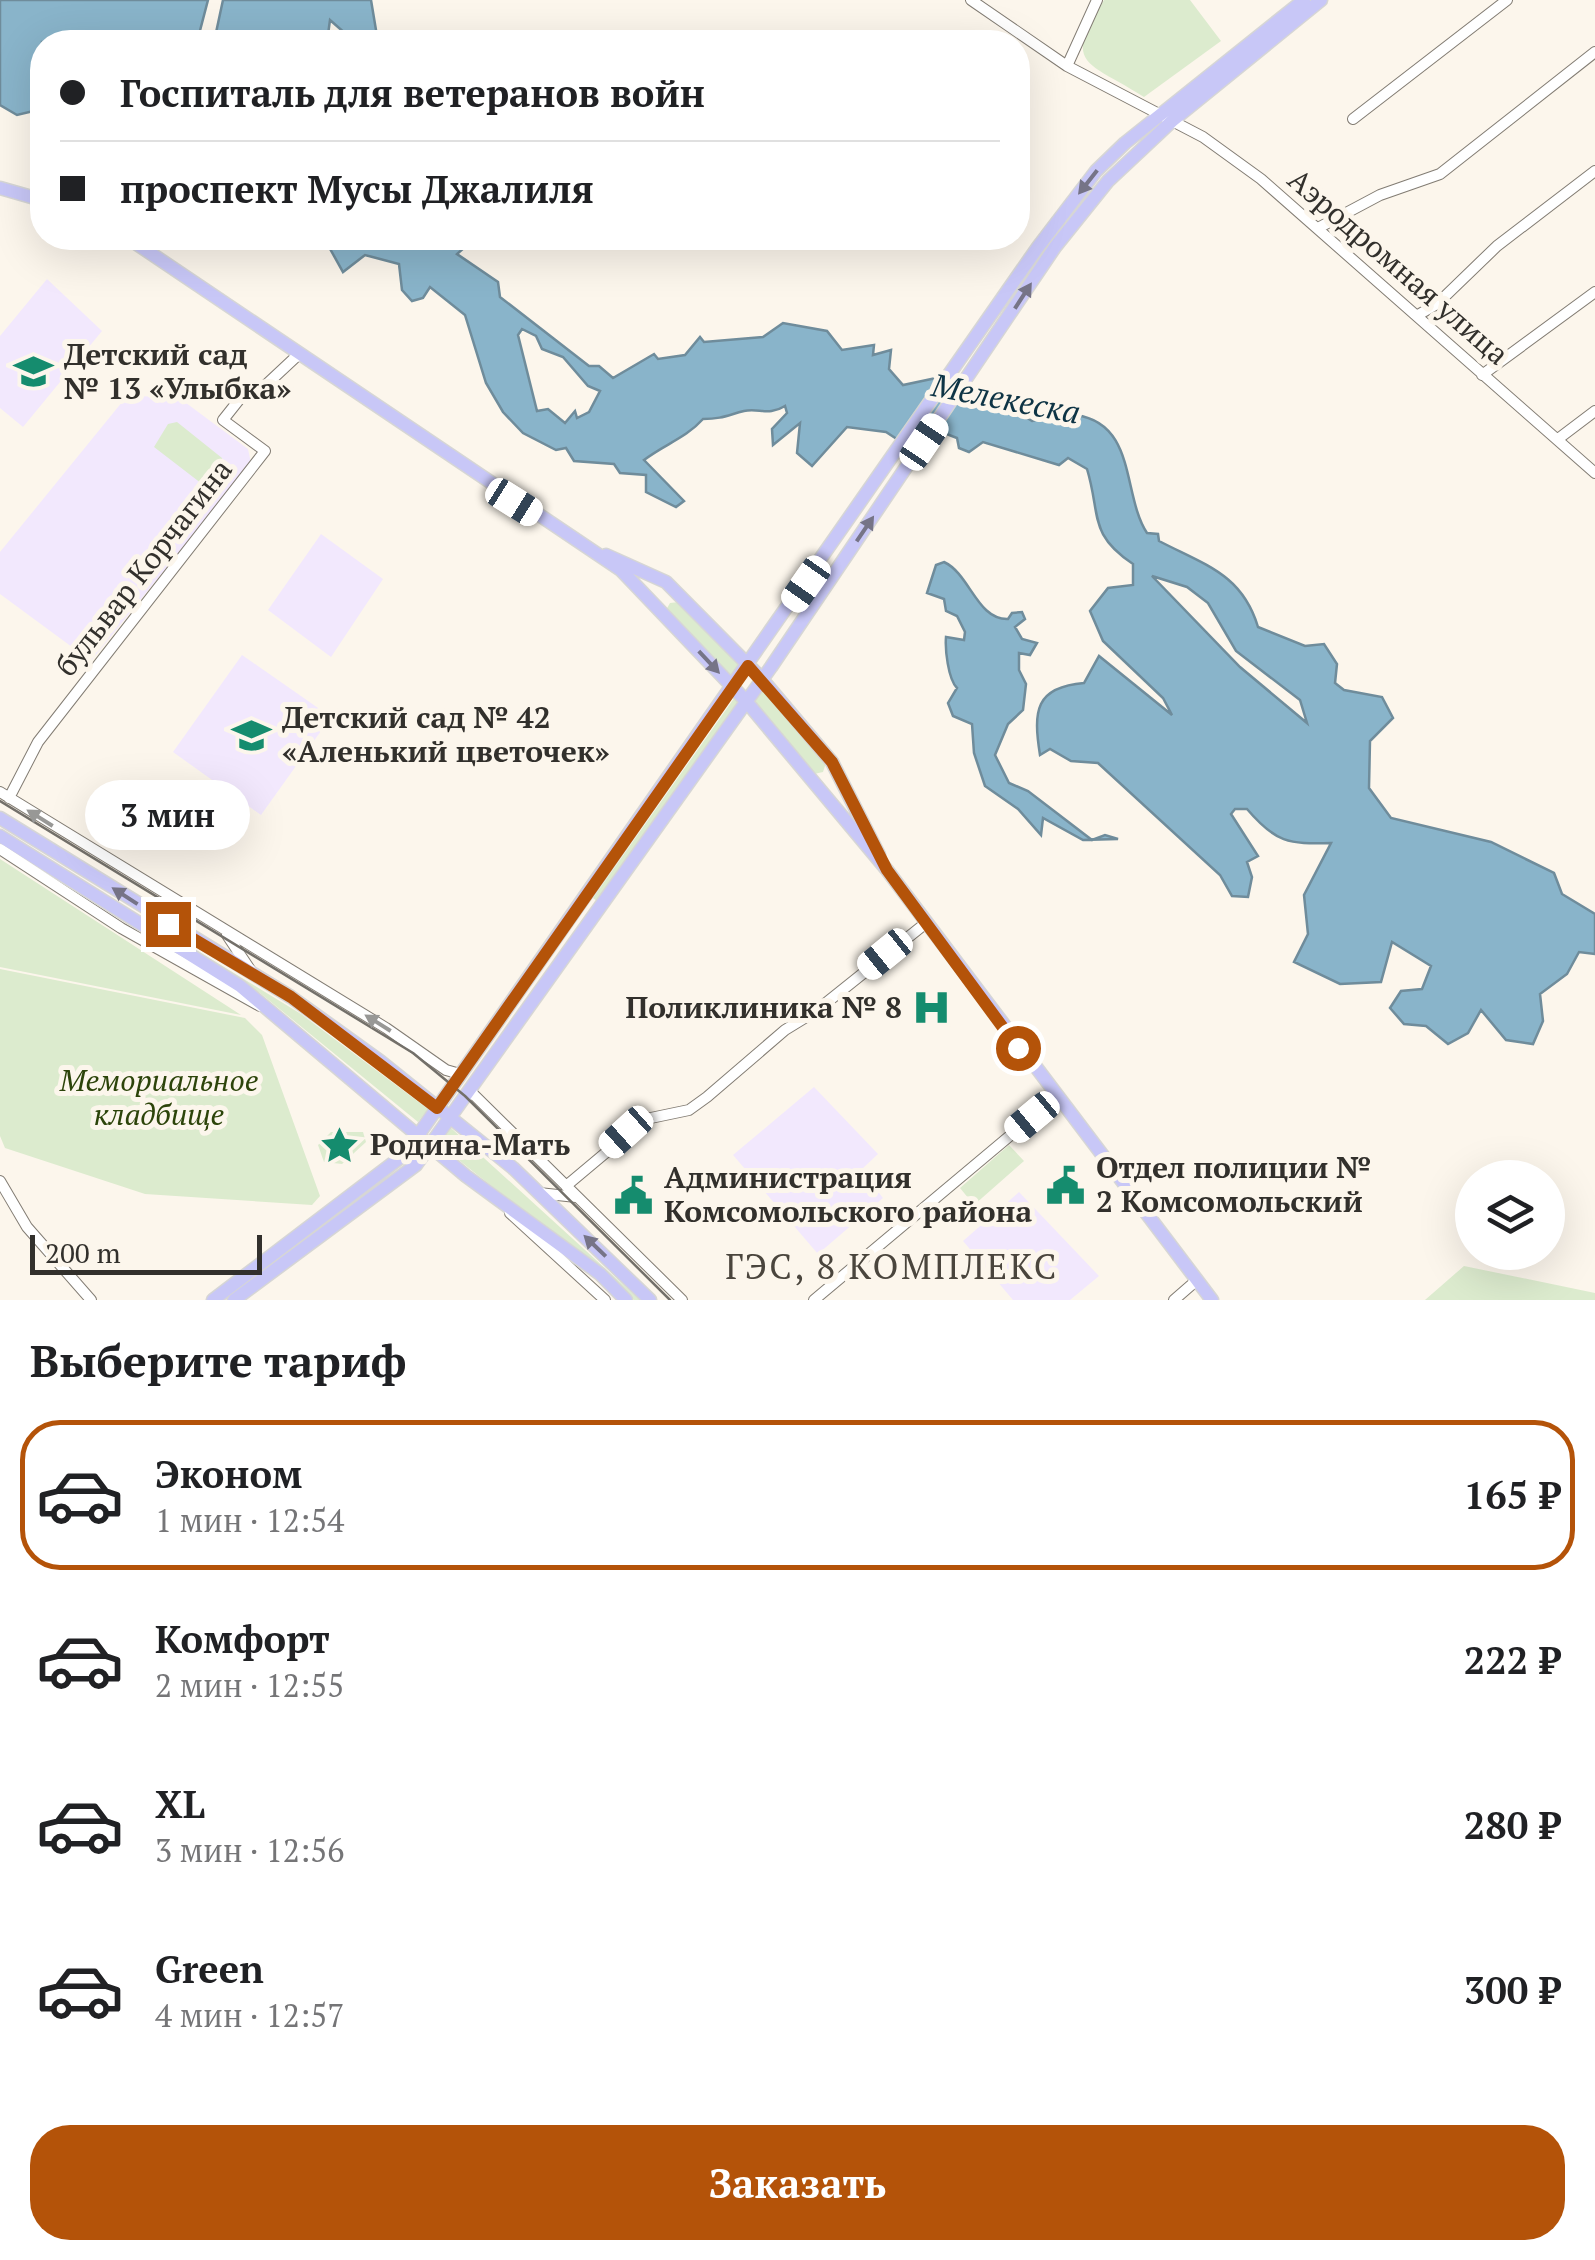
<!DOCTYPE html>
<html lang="ru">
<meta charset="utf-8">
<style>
:root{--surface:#fff;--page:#f2f2f2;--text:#202124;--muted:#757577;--line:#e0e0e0;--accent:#b45309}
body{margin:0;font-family:"PT Serif",serif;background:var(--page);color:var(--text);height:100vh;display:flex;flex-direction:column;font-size:38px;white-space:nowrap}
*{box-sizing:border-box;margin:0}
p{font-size:32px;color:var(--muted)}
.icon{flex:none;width:55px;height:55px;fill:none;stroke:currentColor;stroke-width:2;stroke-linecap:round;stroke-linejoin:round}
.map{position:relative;height:1300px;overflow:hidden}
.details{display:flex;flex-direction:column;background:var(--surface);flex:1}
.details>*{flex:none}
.top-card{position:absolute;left:30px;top:30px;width:1000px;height:220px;border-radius:40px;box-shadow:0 10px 40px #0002;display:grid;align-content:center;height:220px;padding:0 30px;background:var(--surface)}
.controls{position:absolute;left:1455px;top:1160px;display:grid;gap:20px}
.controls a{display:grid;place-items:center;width:110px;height:110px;border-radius:50%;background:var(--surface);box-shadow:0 10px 40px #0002;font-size:50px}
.scale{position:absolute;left:30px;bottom:25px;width:232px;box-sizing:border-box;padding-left:10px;border:5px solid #32302c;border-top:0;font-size:28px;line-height:35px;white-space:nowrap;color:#32302c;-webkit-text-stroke:8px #fcf6ec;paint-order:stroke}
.end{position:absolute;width:45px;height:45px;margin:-22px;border:12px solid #b45309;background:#fff;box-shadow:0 0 0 5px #fff}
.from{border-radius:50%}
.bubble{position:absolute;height:70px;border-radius:35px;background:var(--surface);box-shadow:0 10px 40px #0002;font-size:32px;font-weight:700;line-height:70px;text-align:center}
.car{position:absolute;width:30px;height:60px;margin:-30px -15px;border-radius:12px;box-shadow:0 0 8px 2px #0007;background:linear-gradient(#fff 24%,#345 0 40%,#fff 0 76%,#345 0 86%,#fff 0)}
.top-card b{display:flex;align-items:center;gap:35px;height:95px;font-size:38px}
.top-card b+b{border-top:2px solid var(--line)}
.top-card i{width:25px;height:25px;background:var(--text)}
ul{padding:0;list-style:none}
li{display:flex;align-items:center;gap:30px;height:150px;margin:0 20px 15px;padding:0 10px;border:5px solid transparent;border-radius:40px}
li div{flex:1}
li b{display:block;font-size:38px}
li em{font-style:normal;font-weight:700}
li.active{border-color:var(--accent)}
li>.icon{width:90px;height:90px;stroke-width:1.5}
h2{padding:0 30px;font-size:45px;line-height:120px}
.primary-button{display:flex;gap:20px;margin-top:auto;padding:20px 30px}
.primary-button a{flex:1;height:115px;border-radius:40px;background:var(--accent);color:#fff;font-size:40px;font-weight:700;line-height:115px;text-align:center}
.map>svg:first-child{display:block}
.education{fill:#f2e8fd}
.green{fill:#dcebce}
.water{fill:#89b4ca;stroke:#6f8c9b;stroke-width:2.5;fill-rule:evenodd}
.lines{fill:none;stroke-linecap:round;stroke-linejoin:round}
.minor-casing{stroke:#827c73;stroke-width:12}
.major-casing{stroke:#d6d6d5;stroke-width:15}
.minor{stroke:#fff;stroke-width:10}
.major{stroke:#c8c7f7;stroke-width:12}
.tram{stroke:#73706a;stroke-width:2.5}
.oneway{fill:#767487}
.oneway2{fill:#989896}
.route{stroke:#b45309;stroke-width:12}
.labels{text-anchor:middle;stroke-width:10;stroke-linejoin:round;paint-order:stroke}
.street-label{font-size:30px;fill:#32302c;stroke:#fcf6ec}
.poi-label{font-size:30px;font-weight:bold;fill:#32302c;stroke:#fcf6ec;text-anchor:start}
.park-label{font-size:30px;font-style:italic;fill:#2c440a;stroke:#fcf6ec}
.water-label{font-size:32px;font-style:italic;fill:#0e3445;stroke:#fcf6ec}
.quarter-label{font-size:35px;letter-spacing:2.5px;fill:#4a453d;stroke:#fcf6ec}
</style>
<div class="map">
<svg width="1595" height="1300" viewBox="0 0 1595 1300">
<rect width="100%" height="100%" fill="#fcf6ec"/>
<!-- education -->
<path class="education" d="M47 279 102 331 23 427 0 408V336Z
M127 396 178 397 248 449 251 463 91 661 0 594V552Z
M321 534 383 579 331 657 268 610Z
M242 655 331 717 261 815 173 752Z
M814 1087 878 1154 861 1170 883 1198 818 1254 733 1155Z
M1019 1192 1099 1276 1070 1300H1013L963 1241Z"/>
<!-- green -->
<path class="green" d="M1104 0H1190L1221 41 1144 97C1088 61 1061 66 1104 0Z
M177 422 222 458 223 468 206 487 154 447 168 424Z
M679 602 745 668 733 682 666 610 670 603Z
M761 687 826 763 823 772 814 774 752 701Z
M735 697 739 701 598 902 593 898Z
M0 830 301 1014 428 1109 418 1122 260 993Z
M0 859 241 1015 0 967Z
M0 969 245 1018 262 1035 320 1196 312 1205 145 1194 5 1148 0 1136Z
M451 1128 640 1300H634C575 1241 502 1199 440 1144Z
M331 1132H363L366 1142 342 1164 324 1162 318 1145Z
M1009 1145 1024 1161 974 1205 960 1188Z
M1464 1266 1595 1293V1300H1425Z"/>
<!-- water -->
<path class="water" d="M0 0H208L197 42H42V109L17 115 0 105Z
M223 0H371L378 42H355L330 20 327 42H214Z
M324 238H455L466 246 457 254 498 282 500 297 589 366H599L613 378 654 354 658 359 685 355 700 337 704 342 763 337 783 323 827 331 842 350 874 345 873 355 891 350 889 369 903 385 950 375V394C970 403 980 407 1001 399L1005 393 1041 407H1019L1021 414 1032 421C1041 419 1046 414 1053 412 1059 411 1070 414 1076 415 1137 424 1122 495 1147 533L1158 534 1159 541C1205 565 1242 574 1258 627L1305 646 1324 644 1337 664 1335 683 1344 690 1382 697 1393 718 1370 741 1369 788 1391 818 1491 842 1554 873 1562 894 1595 914V954L1579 952 1567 974 1540 994 1543 1021 1533 1044 1506 1040 1481 1010 1468 1033 1448 1044 1426 1026 1404 1024 1390 1008 1401 991 1422 989 1431 966 1392 942 1381 982 1340 984 1294 962 1308 934 1304 895 1331 843C1288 844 1276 843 1247 809H1235L1231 814 1258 856 1247 862 1252 877 1248 897 1232 896 1220 875 1098 763 1071 761 1050 749 1040 755C1033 711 1035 687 1084 683L1099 656 1172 715 1163 698 1103 641 1090 611 1108 588 1133 585V564C1088 534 1101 515 1087 469L1068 458 1059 465 983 442 969 452 959 448 957 438 918 423 906 445 886 432 847 427 812 466 797 453 800 423 773 445 772 429 787 413 785 406C769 416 759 408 744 411 728 415 722 419 703 419 686 438 665 444 644 460L684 501 676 507 646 492V475L620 473 614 464 574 461 566 448 556 450 523 433 503 412 486 383 465 315 430 287 423 298 412 301 402 290 399 264 365 255 343 272ZM522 329 536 336 542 349 563 357 588 386 600 391 589 412 577 418 575 411 565 423 548 409 537 411 518 335ZM1152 576 1187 587 1208 603 1236 651 1300 700 1307 723 1240 667Z
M944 562C970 574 977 620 1008 619L1012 613 1022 612 1025 619 1015 627 1022 639 1037 643 1030 655 1019 653V670L1026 684 1023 710 1008 724 995 755 1009 783 1028 791 1092 840 1105 835 1118 839 1083 840 1043 818 1041 835 1018 809 985 786 974 753 972 724 953 716 948 703 957 688C948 679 945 649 946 637L964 640 965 632 957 616 946 611 944 599 927 593 936 565Z"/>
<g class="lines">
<defs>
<path id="minor" d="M971 0 1067 66 1203 137 1261 179 1595 473
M1067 66 1097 0
M1353 119 1507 0
M1318 228 1380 195 1440 174 1595 52
M1418 315 1437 304 1497 246 1595 171
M1482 375 1595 292
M1558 439 1595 411
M0 792 386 1028 446 1070 460 1074
M9 798 38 742 265 451 223 420 246 391 254 396 299 354
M0 849 121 928 260 1006
M227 935 251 971
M469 1090 682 1300
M0 1181 27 1227 91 1300
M566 1186 646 1119 689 1110 707 1097 785 1030 816 1011 926 923
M539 1193 576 1197
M510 1213 605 1300
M814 1300 1055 1098
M1174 1300 1197 1280"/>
<path id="major" d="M0 188 42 200
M128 238 621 570 746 701 887 870 1212 1300
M606 555 666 582 761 678 832 762 879 855
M0 818 291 997 380 1061 513 1168 650 1300
M0 836 240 986 466 1176 600 1274 626 1300
M213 1300 405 1154 1038 247 1096 171 1125 143 1304 0
M234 1300 416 1165 771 667 1055 247 1108 181 1172 121 1321 0"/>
</defs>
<!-- minor casing -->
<use href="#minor" class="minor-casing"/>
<!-- major casing -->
<use href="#major" class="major-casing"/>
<!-- minor -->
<use href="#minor" class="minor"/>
<!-- major -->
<use href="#major" class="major"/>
<!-- tram -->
<path class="tram" d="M0 801 413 1053 465 1096 670 1300"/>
</g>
<!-- one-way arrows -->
<defs><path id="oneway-solid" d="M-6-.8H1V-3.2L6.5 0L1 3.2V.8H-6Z" transform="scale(2.5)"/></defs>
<g class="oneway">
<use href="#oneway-solid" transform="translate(1088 182) rotate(128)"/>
<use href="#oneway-solid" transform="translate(1023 296) rotate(-57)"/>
<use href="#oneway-solid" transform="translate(865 529) rotate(-56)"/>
<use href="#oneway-solid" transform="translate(709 662) rotate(47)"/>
<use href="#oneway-solid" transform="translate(125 896) rotate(-147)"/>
<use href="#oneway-solid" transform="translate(595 1246) rotate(-136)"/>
</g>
<g class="oneway2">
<use href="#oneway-solid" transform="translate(40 818) rotate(-148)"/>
<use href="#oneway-solid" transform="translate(378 1023) rotate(-148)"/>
</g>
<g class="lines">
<!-- route -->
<path class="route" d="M168 924 291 997 437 1108 748 666 832 762 887 870 1018 1048"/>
</g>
<!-- icons -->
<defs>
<symbol id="school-bare" viewBox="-9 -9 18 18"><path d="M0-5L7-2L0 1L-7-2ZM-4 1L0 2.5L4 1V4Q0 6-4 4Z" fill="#158c6e" stroke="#fcf6ec" stroke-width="2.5" paint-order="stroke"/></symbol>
<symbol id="hospital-bare" viewBox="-9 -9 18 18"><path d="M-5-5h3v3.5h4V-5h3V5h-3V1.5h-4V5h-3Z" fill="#158c6e" stroke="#fcf6ec" stroke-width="2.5" paint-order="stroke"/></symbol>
<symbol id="sight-bare" viewBox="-9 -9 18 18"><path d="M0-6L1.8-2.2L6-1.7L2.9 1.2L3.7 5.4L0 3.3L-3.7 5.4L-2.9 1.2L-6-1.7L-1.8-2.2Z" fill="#158c6e" stroke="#fcf6ec" stroke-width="2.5" paint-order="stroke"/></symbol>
<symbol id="civic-bare" viewBox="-9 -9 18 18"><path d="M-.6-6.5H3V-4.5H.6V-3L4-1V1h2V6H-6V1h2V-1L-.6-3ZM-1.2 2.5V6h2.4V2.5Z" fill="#158c6e" stroke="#fcf6ec" stroke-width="2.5" paint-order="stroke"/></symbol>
</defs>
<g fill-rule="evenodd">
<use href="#school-bare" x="6" y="344" width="55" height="55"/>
<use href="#school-bare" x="224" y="708" width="55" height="55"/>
<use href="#hospital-bare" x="904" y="980" width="55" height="55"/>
<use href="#sight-bare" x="312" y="1118" width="55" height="55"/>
<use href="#civic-bare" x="1038" y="1158" width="55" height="55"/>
<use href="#civic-bare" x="606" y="1168" width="55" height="55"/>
</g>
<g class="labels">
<!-- street labels -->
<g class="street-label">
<text transform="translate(1398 267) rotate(41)" y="10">Аэродромная улица</text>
<text transform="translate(144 568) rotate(-52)" y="10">бульвар Корчагина</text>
</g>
<!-- poi labels -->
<g class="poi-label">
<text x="64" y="365">Детский сад<tspan x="64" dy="34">№ 13 «Улыбка»</tspan></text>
<text x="282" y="728">Детский сад № 42<tspan x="282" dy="34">«Аленький цветочек»</tspan></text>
<text x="902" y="1018" text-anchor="end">Поликлиника № 8</text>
<text x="370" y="1155">Родина-Мать</text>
<text x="1096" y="1178">Отдел полиции №<tspan x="1096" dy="34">2 Комсомольский</tspan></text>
<text x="664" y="1188">Администрация<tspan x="664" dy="34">Комсомольского района</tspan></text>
</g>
<!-- park labels -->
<g class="park-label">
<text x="159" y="1091">Мемориальное<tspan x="159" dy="34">кладбище</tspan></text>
</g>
<!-- water labels -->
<g class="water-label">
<text transform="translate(1006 399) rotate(11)" y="11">Мелекеска</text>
</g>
<!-- quarter labels -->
<g class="quarter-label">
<text x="892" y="1279">ГЭС, 8 КОМПЛЕКС</text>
</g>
</g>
</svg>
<div class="controls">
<a><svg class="icon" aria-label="layers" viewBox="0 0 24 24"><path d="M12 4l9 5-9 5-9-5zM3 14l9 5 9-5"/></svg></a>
</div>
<div class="scale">200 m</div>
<i class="end from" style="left:1018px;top:1048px"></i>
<i class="end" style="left:168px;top:924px"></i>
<div class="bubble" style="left:85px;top:780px;width:165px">3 мин</div>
<i class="car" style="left:924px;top:442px;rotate:34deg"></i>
<i class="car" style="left:514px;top:502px;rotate:122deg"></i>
<i class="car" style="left:806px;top:584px;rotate:215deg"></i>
<i class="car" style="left:885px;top:954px;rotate:231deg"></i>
<i class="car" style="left:1032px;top:1117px;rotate:230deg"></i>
<i class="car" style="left:626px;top:1132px;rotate:228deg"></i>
<div class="top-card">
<b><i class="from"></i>Госпиталь для ветеранов войн</b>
<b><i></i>проспект Мусы Джалиля</b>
</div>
</div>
<section class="details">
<h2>Выберите тариф</h2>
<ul>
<li class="active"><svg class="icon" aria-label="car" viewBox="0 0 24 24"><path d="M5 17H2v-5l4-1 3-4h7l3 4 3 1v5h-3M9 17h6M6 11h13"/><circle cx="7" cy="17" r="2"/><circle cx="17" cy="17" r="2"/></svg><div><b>Эконом</b><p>1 мин · 12:54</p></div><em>165 ₽</em></li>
<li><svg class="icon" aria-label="car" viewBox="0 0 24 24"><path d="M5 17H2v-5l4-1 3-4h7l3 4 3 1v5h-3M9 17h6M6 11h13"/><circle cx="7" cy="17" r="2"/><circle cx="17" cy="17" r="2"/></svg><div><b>Комфорт</b><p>2 мин · 12:55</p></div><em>222 ₽</em></li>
<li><svg class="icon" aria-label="car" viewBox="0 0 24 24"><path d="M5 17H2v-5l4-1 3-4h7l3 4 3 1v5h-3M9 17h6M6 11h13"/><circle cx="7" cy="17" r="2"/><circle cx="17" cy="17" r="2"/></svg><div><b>XL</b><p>3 мин · 12:56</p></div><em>280 ₽</em></li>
<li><svg class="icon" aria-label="car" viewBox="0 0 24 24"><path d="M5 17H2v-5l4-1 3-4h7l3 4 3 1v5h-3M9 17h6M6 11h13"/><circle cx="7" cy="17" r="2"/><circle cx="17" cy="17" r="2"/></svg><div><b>Green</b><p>4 мин · 12:57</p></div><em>300 ₽</em></li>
</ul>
<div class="primary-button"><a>Заказать</a></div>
</section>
